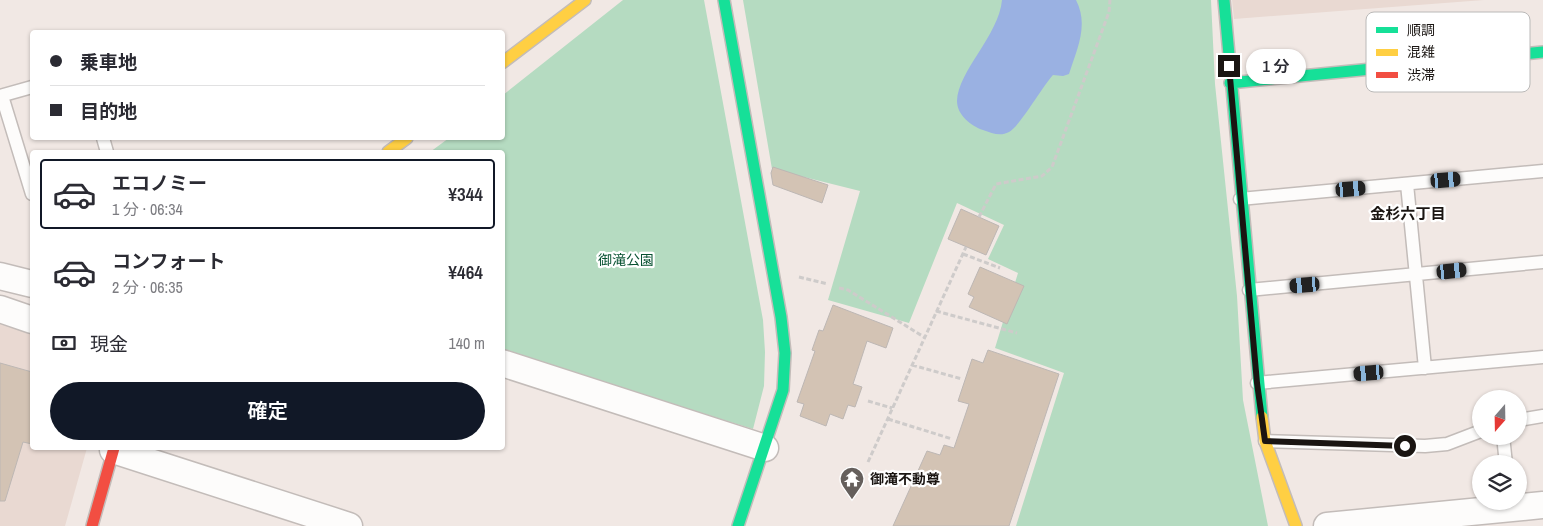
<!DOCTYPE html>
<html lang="ja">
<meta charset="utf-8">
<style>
:root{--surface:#fff;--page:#f7f7f7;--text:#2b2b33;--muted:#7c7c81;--line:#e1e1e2;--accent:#111827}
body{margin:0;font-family:"Archivo Narrow","Noto Sans JP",sans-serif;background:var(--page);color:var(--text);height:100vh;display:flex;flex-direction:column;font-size:19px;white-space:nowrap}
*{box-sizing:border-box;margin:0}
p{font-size:16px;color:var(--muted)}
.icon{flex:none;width:28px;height:28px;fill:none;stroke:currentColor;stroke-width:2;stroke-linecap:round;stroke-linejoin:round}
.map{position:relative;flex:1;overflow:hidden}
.side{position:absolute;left:30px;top:150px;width:475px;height:300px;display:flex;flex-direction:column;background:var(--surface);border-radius:5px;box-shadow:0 1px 4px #0004}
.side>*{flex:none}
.banner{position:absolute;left:30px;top:30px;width:475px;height:110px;border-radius:5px;box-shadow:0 1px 4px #0004;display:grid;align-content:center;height:110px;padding:0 20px;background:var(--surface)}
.needle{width:32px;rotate:200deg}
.buttons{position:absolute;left:1472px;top:390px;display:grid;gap:10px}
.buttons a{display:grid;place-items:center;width:55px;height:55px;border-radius:50%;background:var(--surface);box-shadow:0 1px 4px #0004;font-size:25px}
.end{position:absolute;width:22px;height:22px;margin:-11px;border:6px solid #1a1512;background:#fff;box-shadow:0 0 0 2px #fff}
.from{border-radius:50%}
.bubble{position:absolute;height:35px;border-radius:18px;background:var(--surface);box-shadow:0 1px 4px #0004;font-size:16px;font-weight:600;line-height:35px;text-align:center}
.car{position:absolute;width:15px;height:30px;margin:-15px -8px;border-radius:6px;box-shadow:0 0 4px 1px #0007;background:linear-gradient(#222 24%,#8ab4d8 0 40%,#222 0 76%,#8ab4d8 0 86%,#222 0)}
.banner b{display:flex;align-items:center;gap:18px;height:48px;font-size:19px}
.banner b+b{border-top:1px solid var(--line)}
.banner i{width:12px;height:12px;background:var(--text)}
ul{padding:9px 0 0;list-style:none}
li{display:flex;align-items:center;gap:15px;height:70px;margin:0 10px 8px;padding:0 10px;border:2px solid transparent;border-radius:5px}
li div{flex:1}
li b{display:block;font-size:19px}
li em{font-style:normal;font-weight:600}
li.selected{border-color:var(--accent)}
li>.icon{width:45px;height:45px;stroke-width:1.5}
.pay{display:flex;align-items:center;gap:12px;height:55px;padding:0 20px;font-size:19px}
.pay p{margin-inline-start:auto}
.primary-button{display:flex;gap:10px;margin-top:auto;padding:10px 20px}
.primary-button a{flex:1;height:58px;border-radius:30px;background:var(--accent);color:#fff;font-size:20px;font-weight:600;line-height:58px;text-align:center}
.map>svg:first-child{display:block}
.built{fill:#e9d9d2}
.green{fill:#b5dbc1}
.water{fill:#9ab1e2}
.building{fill:#d3c3b4;stroke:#bdb7b4}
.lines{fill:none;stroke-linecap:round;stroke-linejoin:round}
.lane-casing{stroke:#c3bcb9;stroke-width:15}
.street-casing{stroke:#c3bcb9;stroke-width:29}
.fast-casing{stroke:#c3bcb9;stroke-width:14}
.slow-casing{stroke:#c3bcb9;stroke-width:14}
.jam-casing{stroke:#c3bcb9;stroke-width:14}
.path{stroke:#cecbca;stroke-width:3;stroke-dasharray:5 2.5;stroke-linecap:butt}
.lane{stroke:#fdfcfb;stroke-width:12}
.street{stroke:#fdfcfb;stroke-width:26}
.fast{stroke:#16e098;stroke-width:11}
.slow{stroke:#ffcf43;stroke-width:11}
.jam{stroke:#f24e42;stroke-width:11}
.route{stroke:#1a1512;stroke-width:6}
.labels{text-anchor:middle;stroke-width:4.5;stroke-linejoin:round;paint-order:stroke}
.park-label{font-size:14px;fill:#075131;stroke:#fff}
.poi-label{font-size:14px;font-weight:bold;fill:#1a1512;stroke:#fff;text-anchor:start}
.neighbourhood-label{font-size:15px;font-weight:bold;fill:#1a1512;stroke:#fff}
.key{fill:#fff;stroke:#bab9b8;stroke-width:1}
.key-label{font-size:14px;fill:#1a1512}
</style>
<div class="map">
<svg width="1543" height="526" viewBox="0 0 1543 526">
<rect width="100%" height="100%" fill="#f1e8e4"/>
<!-- built -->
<path class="built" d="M1232 0H1484L1234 19Z
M0 318 32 329V448H87L65 526H0Z"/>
<!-- green -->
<path class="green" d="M623 0H704L763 320 765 352 764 386 753 429 503 352 502 152H430L449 138H502L503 95Z
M743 0H1211L1215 84 1237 296 1243 400 1268 526H1016L1064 373 995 348 1018 273 988 259 1004 225 957 203 909 323 828 300 860 191 772 169Z"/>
<!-- water -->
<path class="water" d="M1002 0H1076C1089 25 1077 49 1069 74L1063 76 1053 75C1042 87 1020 126 1009 132 1000 137 992 133 983 130 971 126 957 115 957 101 958 71 999 35 1002 0Z"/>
<!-- building -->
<path class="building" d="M773 167 828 185 822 203 773 185 771 173Z
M961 209 999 226 986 255 948 239Z
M980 267 1024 286 1007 324 969 307 974 297 968 294Z
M833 305 893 328 886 348 867 341 853 384 862 387 855 407 848 405 843 419 830 414 826 426 800 416 804 404 797 402 815 351 812 350 819 330 823 331Z
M988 350 1059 374 1009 526H893L927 451 940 455 944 445 954 448 969 404 958 401 972 359 983 363Z
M0 363 32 372V444L23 442 5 501H0Z"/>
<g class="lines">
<defs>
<path id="lane" d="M0 96 32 87
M2 96 32 194
M103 138 107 152
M1407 184 1425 368
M1240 199 1543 171
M1249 290 1543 262
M1257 383 1543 357
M1519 420 1543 416
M1503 436 1506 464
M1265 441 1425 446 1447 444 1481 431"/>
<path id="street" d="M0 276 32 284
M0 309 32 320
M502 363 765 448
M113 450 349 526
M1327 526 1543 505"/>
<path id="fast" d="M724 0 781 317 785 353 783 390 738 526
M1224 0 1262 417
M1230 83 1543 52"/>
<path id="slow" d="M502 63 585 0
M388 152 407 138
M1262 417 1265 441 1296 526"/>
<path id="jam" d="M92 526 114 448"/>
</defs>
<!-- lane casing -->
<use href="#lane" class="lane-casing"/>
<!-- street casing -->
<use href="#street" class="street-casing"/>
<!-- fast casing -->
<use href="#fast" class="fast-casing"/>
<!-- slow casing -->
<use href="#slow" class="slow-casing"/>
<!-- jam casing -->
<use href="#jam" class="jam-casing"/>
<!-- path -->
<path class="path" d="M979 217 996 184 1042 176 1052 167 1109 12 1110 0
M963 254 1000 268
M799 277 828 284
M839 288 848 290 924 337
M936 311 1017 333
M912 365 962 379
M868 401 892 408
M888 419 952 439
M868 462 966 247"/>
<!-- lane -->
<use href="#lane" class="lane"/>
<!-- street -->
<use href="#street" class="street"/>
<!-- fast -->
<use href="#fast" class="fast"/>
<!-- slow -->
<use href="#slow" class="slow"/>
<!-- jam -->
<use href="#jam" class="jam"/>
</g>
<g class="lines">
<!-- route -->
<path class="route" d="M1229 66 1257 383 1265 441 1405 446"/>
</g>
<!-- icons -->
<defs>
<symbol id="temple-pin" viewBox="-11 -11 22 30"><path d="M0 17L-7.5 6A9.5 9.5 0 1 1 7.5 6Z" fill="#655f5c" stroke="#fff"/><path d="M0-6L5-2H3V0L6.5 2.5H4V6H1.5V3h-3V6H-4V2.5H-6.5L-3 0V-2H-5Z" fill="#fff"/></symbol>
</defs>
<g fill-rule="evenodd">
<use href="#temple-pin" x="838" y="465" width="28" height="38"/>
</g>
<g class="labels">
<!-- park labels -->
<g class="park-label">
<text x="626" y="265">御滝公園</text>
</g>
<!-- poi labels -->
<g class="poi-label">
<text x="870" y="484">御滝不動尊</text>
</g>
<!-- neighbourhood labels -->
<g class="neighbourhood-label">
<text x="1408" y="219">金杉六丁目</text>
</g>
</g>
<!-- legend -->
<rect x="1366" y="12" width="164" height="80" rx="8" class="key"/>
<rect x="1376" y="27" width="22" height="6" fill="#16e098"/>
<rect x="1376" y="49" width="22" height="7" fill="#ffcf43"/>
<rect x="1376" y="72" width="22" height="6" fill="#f24e42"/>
<g class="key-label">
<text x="1407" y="35">順調</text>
<text x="1407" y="57">混雑</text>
<text x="1407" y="80">渋滞</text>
</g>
</svg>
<div class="buttons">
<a><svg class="needle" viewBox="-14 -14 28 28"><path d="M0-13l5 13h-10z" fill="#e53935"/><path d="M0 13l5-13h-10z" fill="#7c7c81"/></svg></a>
<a><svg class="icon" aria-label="layers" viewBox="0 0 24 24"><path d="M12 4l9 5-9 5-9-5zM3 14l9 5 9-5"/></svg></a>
</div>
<i class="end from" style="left:1405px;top:446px"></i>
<i class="end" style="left:1229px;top:66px"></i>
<div class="bubble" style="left:1246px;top:49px;width:60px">1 分</div>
<i class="car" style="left:1446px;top:180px;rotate:85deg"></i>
<i class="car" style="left:1351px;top:189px;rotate:85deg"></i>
<i class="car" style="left:1452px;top:271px;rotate:84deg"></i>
<i class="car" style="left:1305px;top:285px;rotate:265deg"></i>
<i class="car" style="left:1369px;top:373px;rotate:265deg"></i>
<div class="banner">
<b><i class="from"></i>乗車地</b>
<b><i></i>目的地</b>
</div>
<section class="side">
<ul>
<li class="selected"><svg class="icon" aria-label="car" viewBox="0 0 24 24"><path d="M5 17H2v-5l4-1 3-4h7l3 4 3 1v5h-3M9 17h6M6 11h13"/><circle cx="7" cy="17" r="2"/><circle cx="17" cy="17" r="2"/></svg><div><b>エコノミー</b><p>1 分 · 06:34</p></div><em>¥344</em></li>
<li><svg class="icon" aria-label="car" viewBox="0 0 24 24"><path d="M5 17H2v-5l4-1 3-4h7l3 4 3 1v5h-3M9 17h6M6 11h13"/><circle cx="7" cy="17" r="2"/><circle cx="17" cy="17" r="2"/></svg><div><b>コンフォート</b><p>2 分 · 06:35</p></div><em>¥464</em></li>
</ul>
<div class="pay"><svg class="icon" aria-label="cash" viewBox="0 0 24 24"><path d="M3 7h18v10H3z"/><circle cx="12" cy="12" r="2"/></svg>現金<p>140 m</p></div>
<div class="primary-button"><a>確定</a></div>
</section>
</div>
